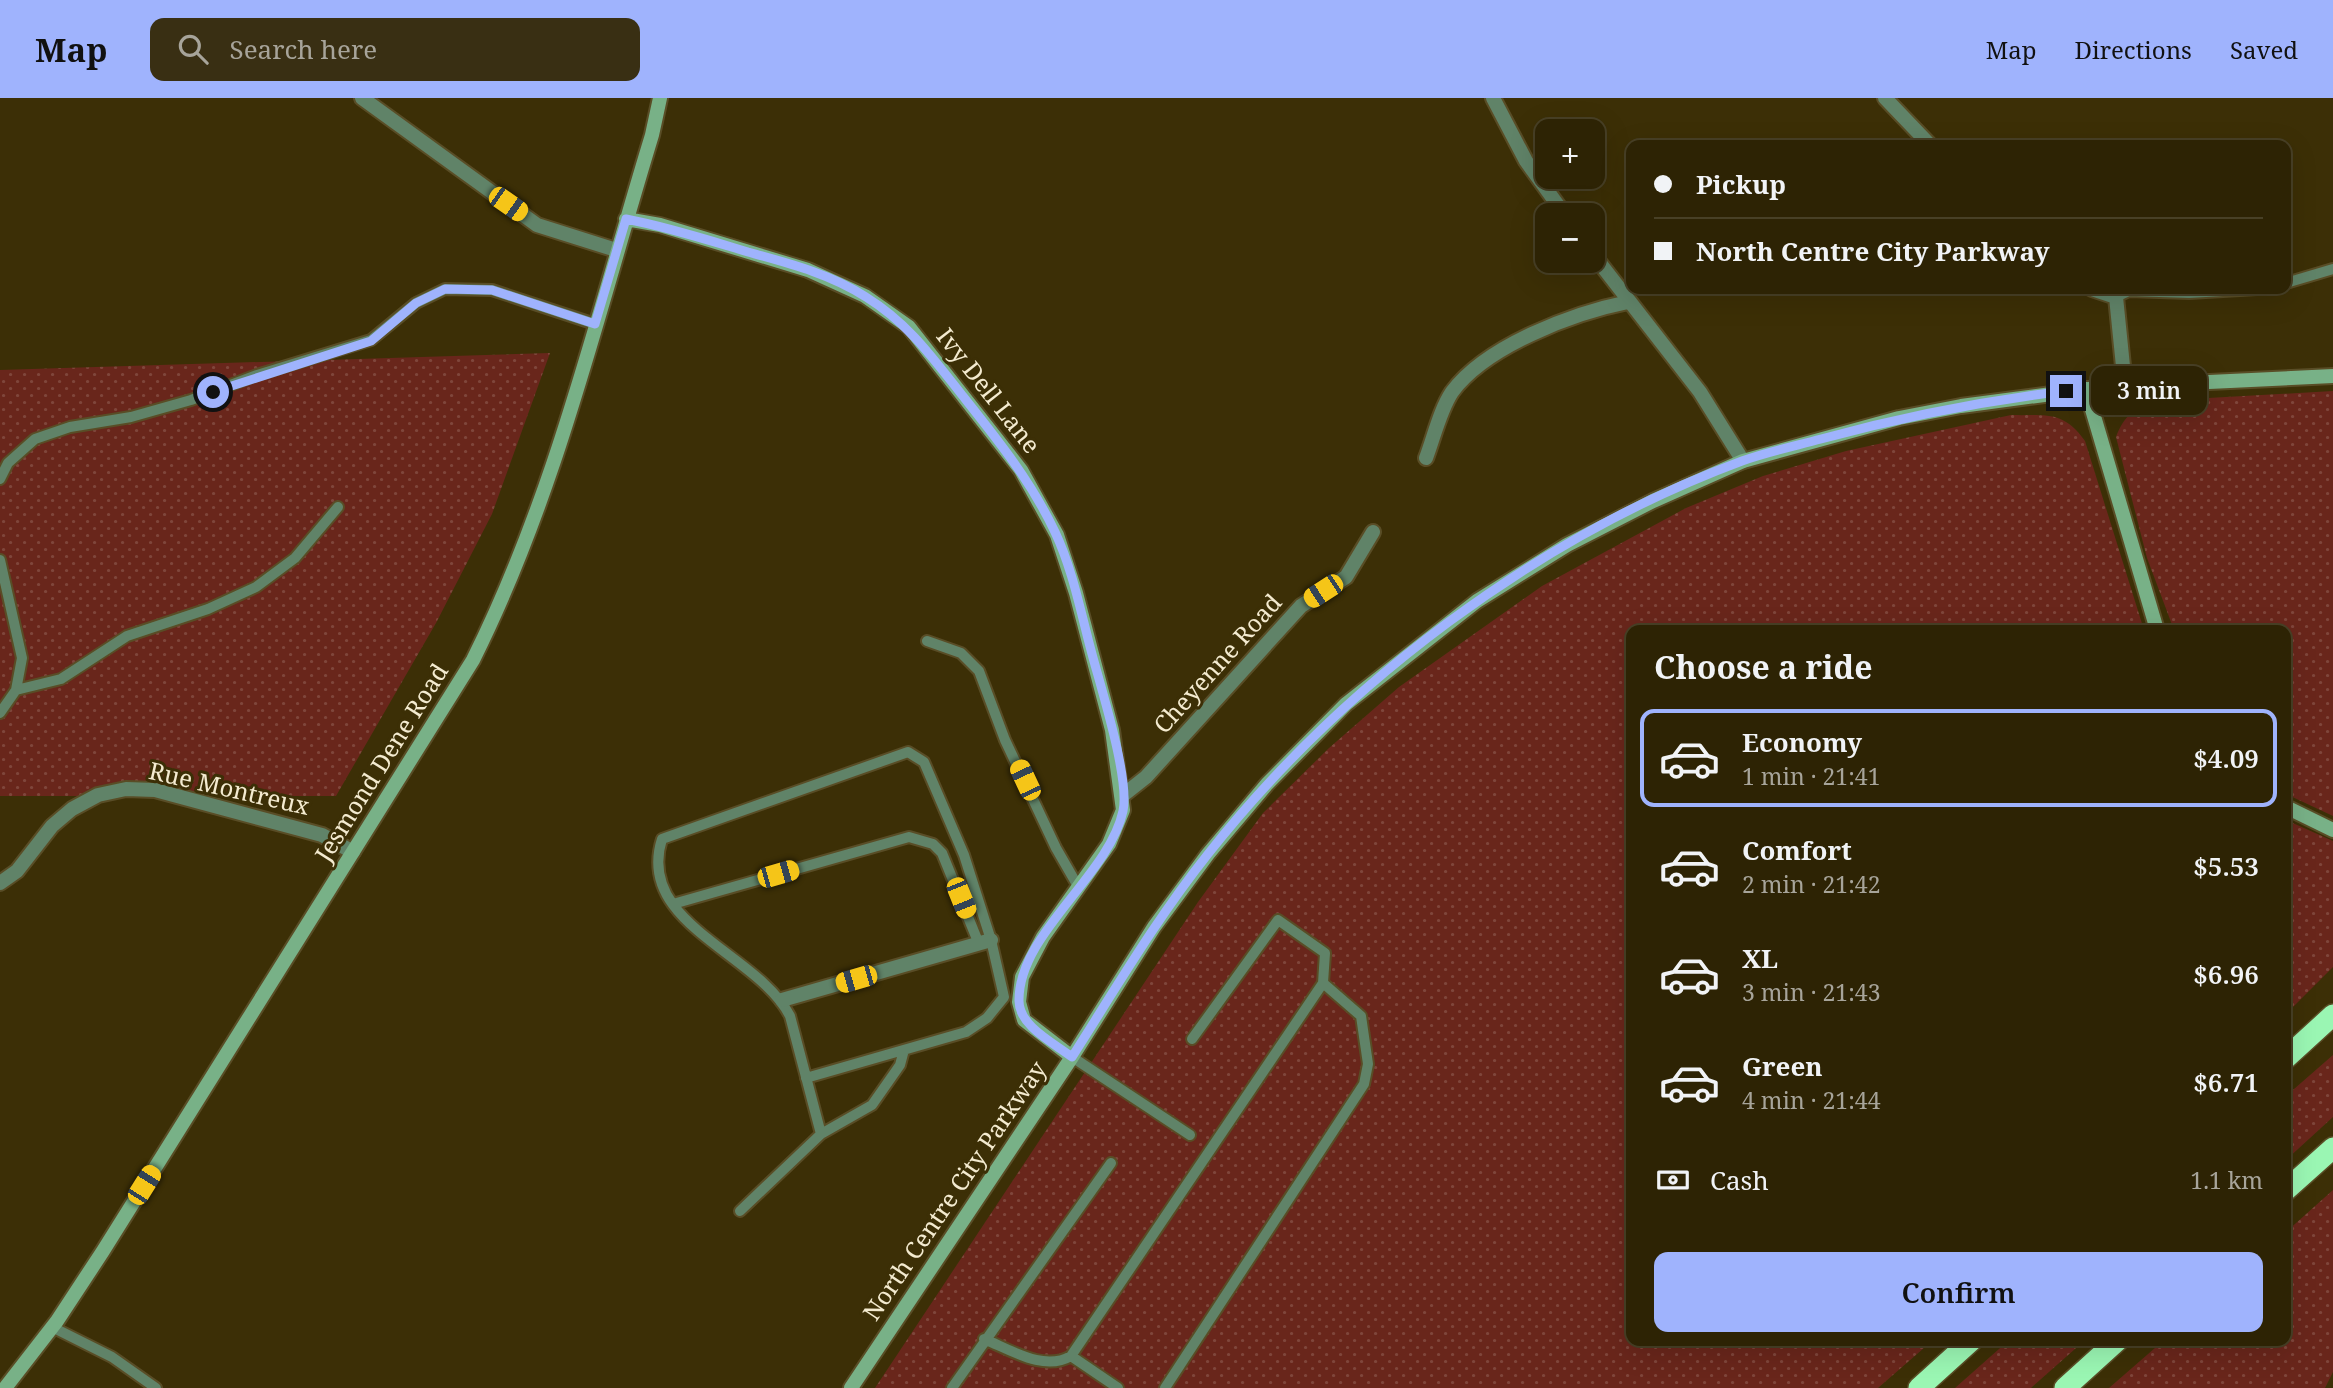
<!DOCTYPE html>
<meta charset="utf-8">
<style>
:root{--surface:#2d2304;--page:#392f13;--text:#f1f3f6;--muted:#a7a49a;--line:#484026;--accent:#9fb3fd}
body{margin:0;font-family:"Noto Serif",serif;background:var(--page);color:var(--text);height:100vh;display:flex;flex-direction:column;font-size:26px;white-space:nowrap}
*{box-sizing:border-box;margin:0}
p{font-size:23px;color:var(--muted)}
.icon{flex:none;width:38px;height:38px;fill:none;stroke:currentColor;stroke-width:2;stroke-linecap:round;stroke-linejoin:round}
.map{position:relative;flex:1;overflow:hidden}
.side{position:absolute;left:1626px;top:527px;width:665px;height:721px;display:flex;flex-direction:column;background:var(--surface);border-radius:14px;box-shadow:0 7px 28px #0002,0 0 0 2px var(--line)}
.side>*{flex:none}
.top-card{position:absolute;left:1626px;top:42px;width:665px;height:154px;border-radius:14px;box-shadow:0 7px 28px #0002,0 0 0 2px var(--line);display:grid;align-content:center;height:154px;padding:0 28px;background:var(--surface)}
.buttons{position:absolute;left:1535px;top:21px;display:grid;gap:14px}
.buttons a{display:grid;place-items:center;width:70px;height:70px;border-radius:14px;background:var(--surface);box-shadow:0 7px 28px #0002,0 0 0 2px var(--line);font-size:35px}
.end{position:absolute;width:32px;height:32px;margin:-16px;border:9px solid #9fb3fd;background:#111;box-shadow:0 0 0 4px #111}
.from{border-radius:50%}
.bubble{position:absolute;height:49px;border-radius:14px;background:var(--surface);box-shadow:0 7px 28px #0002,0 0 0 2px var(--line);font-size:23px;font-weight:600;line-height:49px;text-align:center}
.car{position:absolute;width:21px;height:42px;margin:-21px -10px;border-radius:9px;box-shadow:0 0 5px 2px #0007;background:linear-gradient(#f5c518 24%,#345 0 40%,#f5c518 0 76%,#345 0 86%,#f5c518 0)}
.top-card b{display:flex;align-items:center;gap:24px;height:66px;font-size:26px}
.top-card b+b{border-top:2px solid var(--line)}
.top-card i{width:18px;height:18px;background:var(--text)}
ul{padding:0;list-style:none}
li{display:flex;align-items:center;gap:21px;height:98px;margin:0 14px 10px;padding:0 14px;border:4px solid transparent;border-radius:14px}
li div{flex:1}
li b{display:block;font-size:26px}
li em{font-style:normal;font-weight:600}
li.selected{border-color:var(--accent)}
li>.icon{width:63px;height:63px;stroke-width:1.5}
h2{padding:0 28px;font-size:32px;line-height:84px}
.pay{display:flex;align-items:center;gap:18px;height:77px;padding:0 28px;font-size:26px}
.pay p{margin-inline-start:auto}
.action{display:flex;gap:14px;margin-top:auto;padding:14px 28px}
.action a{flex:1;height:80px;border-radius:14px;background:var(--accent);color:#111;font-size:28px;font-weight:600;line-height:80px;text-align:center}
header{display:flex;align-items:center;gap:42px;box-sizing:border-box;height:98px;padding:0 35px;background:var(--accent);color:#111}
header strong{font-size:33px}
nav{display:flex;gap:38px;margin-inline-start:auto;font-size:24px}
.search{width:490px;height:63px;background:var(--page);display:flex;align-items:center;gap:18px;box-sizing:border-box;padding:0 24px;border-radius:14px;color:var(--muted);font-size:26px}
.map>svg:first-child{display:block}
.grass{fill:url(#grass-dots)}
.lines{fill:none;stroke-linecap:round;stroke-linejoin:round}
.lane-casing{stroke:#594d26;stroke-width:14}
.street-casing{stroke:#594d26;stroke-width:18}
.secondary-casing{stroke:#594d26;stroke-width:18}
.highway-casing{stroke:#594d26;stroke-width:24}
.lane{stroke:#608368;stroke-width:10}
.street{stroke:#608368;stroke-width:14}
.secondary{stroke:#78b187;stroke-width:14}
.highway{stroke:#9af6b3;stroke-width:21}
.route{stroke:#9fb3fd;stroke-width:9}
.labels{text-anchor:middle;stroke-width:6;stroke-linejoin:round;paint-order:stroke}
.street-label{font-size:24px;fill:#f4ebd0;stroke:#3c2f06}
</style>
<header>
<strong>Map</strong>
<div class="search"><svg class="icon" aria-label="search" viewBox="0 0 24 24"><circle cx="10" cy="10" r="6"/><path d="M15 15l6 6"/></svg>Search here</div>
<nav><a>Map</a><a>Directions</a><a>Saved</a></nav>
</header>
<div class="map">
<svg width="2333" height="1290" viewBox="0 0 2333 1290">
<defs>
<pattern id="grass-dots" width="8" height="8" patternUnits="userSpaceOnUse" patternTransform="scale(1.75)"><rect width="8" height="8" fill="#69261b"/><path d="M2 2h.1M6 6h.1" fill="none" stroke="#7f463b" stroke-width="1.8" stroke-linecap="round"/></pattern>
</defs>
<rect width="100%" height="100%" fill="#3c2f06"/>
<!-- grass -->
<path class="grass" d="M550 255 492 416 436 525 336 698H0V272Z
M2333 293V718L2286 696V532H2174L2147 460 2116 339C2124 318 2134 310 2155 303Z
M2011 317C2046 318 2063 312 2085 343L2144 532H1631V1242L1932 1243 1878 1290H875L1198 804 1263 715 1329 650 1399 589 1542 488 1686 410 1763 378 1846 353Z
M2286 722 2333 743V869L2286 916Z
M2333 957V1019L2286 1062V998Z
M2333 1092V1274L2325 1290H2109L2163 1243 2286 1242V1134Z
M2008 1243V1242L2084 1243 2031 1290H1955Z"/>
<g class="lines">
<defs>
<path id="lane" d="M2286 185 2333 171
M2116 199 2129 193 2189 195 2257 191
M0 381 8 365 35 341 70 329 131 319 191 302 257 277 371 242 416 205 445 191 492 192 595 226
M0 462 22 560 16 592
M927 543 961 555 979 573 1005 642 1056 750 1079 790
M0 615 16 592 61 581 127 538 208 511 256 489 295 460 338 409
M673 806 909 739 933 746 942 755 979 846
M1192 941 1278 822 1325 855 1323 885
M1072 959 1190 1037
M806 980 966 934 987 920 1004 899 991 842 964 757 924 664 908 654 662 741C635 826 758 855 790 918L821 1036
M740 1113 821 1036 872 1007 900 967 904 952
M52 1229 112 1259 156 1290
M984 1241C1011 1252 1044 1274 1071 1258L1118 1290
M1071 1258 1323 885 1361 918 1368 966 1364 986 1165 1290
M952 1290 1111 1065"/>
<path id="street" d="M362 0 537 127 616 152
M1493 0 1526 63 1565 117
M1885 0 1930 47
M1592 155 1700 294 1743 363
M2092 191 2116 199 2125 288
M1426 360C1434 339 1440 312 1452 294 1486 248 1573 215 1628 204
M1122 698 1146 679 1301 508 1346 479 1373 434
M0 785 17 773 52 728 72 711 98 697 126 691 155 692 322 737 353 754
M782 902 991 842"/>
<path id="secondary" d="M626 121 660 127 808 172 865 198 909 229 1021 372 1057 437 1076 495 1112 632 1123 712 1109 746 1043 839 1022 879 1019 904 1024 922 1072 959
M2086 291 2157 532
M2286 709 2333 732
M5 1290 57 1223 103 1153 473 562C556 396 598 213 652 37L660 0
M851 1290 1072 959 1154 829 1208 756 1267 686 1346 606 1477 503 1567 447 1653 403 1743 363 1899 320 1961 308 2104 289 2333 278"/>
<path id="highway" d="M2286 960 2333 917
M2286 1092 2333 1050
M1919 1290 1972 1242
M2065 1290 2118 1242"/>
</defs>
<!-- lane casing -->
<use href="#lane" class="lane-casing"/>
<!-- street casing -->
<use href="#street" class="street-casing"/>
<!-- secondary casing -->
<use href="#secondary" class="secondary-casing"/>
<!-- highway casing -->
<use href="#highway" class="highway-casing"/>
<!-- lane -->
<use href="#lane" class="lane"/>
<!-- street -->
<use href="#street" class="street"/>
<!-- secondary -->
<use href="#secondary" class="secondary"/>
<!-- highway -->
<use href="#highway" class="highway"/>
</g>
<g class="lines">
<!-- route -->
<path class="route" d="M213 294 371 243 416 205 445 191 492 192 595 226 626 121C668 129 708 142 748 154 788 165 831 176 866 199 908 225 932 259 962 297 997 341 1031 383 1055 434 1073 472 1081 516 1092 556 1101 590 1130 681 1123 713 1109 778 1018 836 1019 903 1019 928 1054 945 1072 959 1116 890 1157 820 1208 756 1343 585 1537 439 1742 363 1767 354 1795 348 1821 341 1902 319 1982 303 2066 293"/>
</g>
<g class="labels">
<!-- street labels -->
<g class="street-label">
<text transform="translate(988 293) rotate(52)" y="8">Ivy Dell Lane</text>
<text transform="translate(1218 566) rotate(-48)" y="8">Cheyenne Road</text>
<text transform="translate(382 665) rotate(-58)" y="8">Jesmond Dene Road</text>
<text transform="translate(229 691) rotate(13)" y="8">Rue Montreux</text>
<text transform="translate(955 1093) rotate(-56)" y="8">North Centre City Parkway</text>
</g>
</g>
</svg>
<div class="buttons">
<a>+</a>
<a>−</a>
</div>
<i class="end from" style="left:213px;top:294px"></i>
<i class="end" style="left:2066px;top:293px"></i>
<div class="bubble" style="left:2091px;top:268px;width:116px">3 min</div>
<i class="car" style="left:508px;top:106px;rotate:125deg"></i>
<i class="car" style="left:1323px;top:493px;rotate:237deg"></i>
<i class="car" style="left:1025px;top:682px;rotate:335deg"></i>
<i class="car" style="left:778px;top:776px;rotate:74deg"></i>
<i class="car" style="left:961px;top:800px;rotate:158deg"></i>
<i class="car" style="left:856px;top:881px;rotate:254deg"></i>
<i class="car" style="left:144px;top:1087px;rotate:32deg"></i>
<div class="top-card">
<b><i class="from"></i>Pickup</b>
<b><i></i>North Centre City Parkway</b>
</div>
<section class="side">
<h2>Choose a ride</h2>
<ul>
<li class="selected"><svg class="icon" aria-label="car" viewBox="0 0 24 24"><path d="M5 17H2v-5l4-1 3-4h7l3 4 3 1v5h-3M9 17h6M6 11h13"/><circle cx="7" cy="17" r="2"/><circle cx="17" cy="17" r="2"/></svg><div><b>Economy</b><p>1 min · 21:41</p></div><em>$4.09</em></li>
<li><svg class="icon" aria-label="car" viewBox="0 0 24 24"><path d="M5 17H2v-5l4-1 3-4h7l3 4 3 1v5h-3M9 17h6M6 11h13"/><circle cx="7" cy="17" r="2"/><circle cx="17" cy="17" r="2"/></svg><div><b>Comfort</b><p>2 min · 21:42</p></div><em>$5.53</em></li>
<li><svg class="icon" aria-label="car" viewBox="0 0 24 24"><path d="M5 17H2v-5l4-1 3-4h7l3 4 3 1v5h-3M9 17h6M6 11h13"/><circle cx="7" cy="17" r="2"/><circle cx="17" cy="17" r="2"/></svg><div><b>XL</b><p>3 min · 21:43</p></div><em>$6.96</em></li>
<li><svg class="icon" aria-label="car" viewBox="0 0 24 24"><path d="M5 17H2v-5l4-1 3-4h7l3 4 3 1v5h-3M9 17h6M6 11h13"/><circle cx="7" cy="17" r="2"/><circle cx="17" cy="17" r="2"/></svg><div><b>Green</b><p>4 min · 21:44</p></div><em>$6.71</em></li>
</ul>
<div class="pay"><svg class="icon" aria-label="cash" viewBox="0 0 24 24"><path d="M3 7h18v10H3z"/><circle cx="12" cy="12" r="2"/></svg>Cash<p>1.1 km</p></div>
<div class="action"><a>Confirm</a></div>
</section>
</div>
